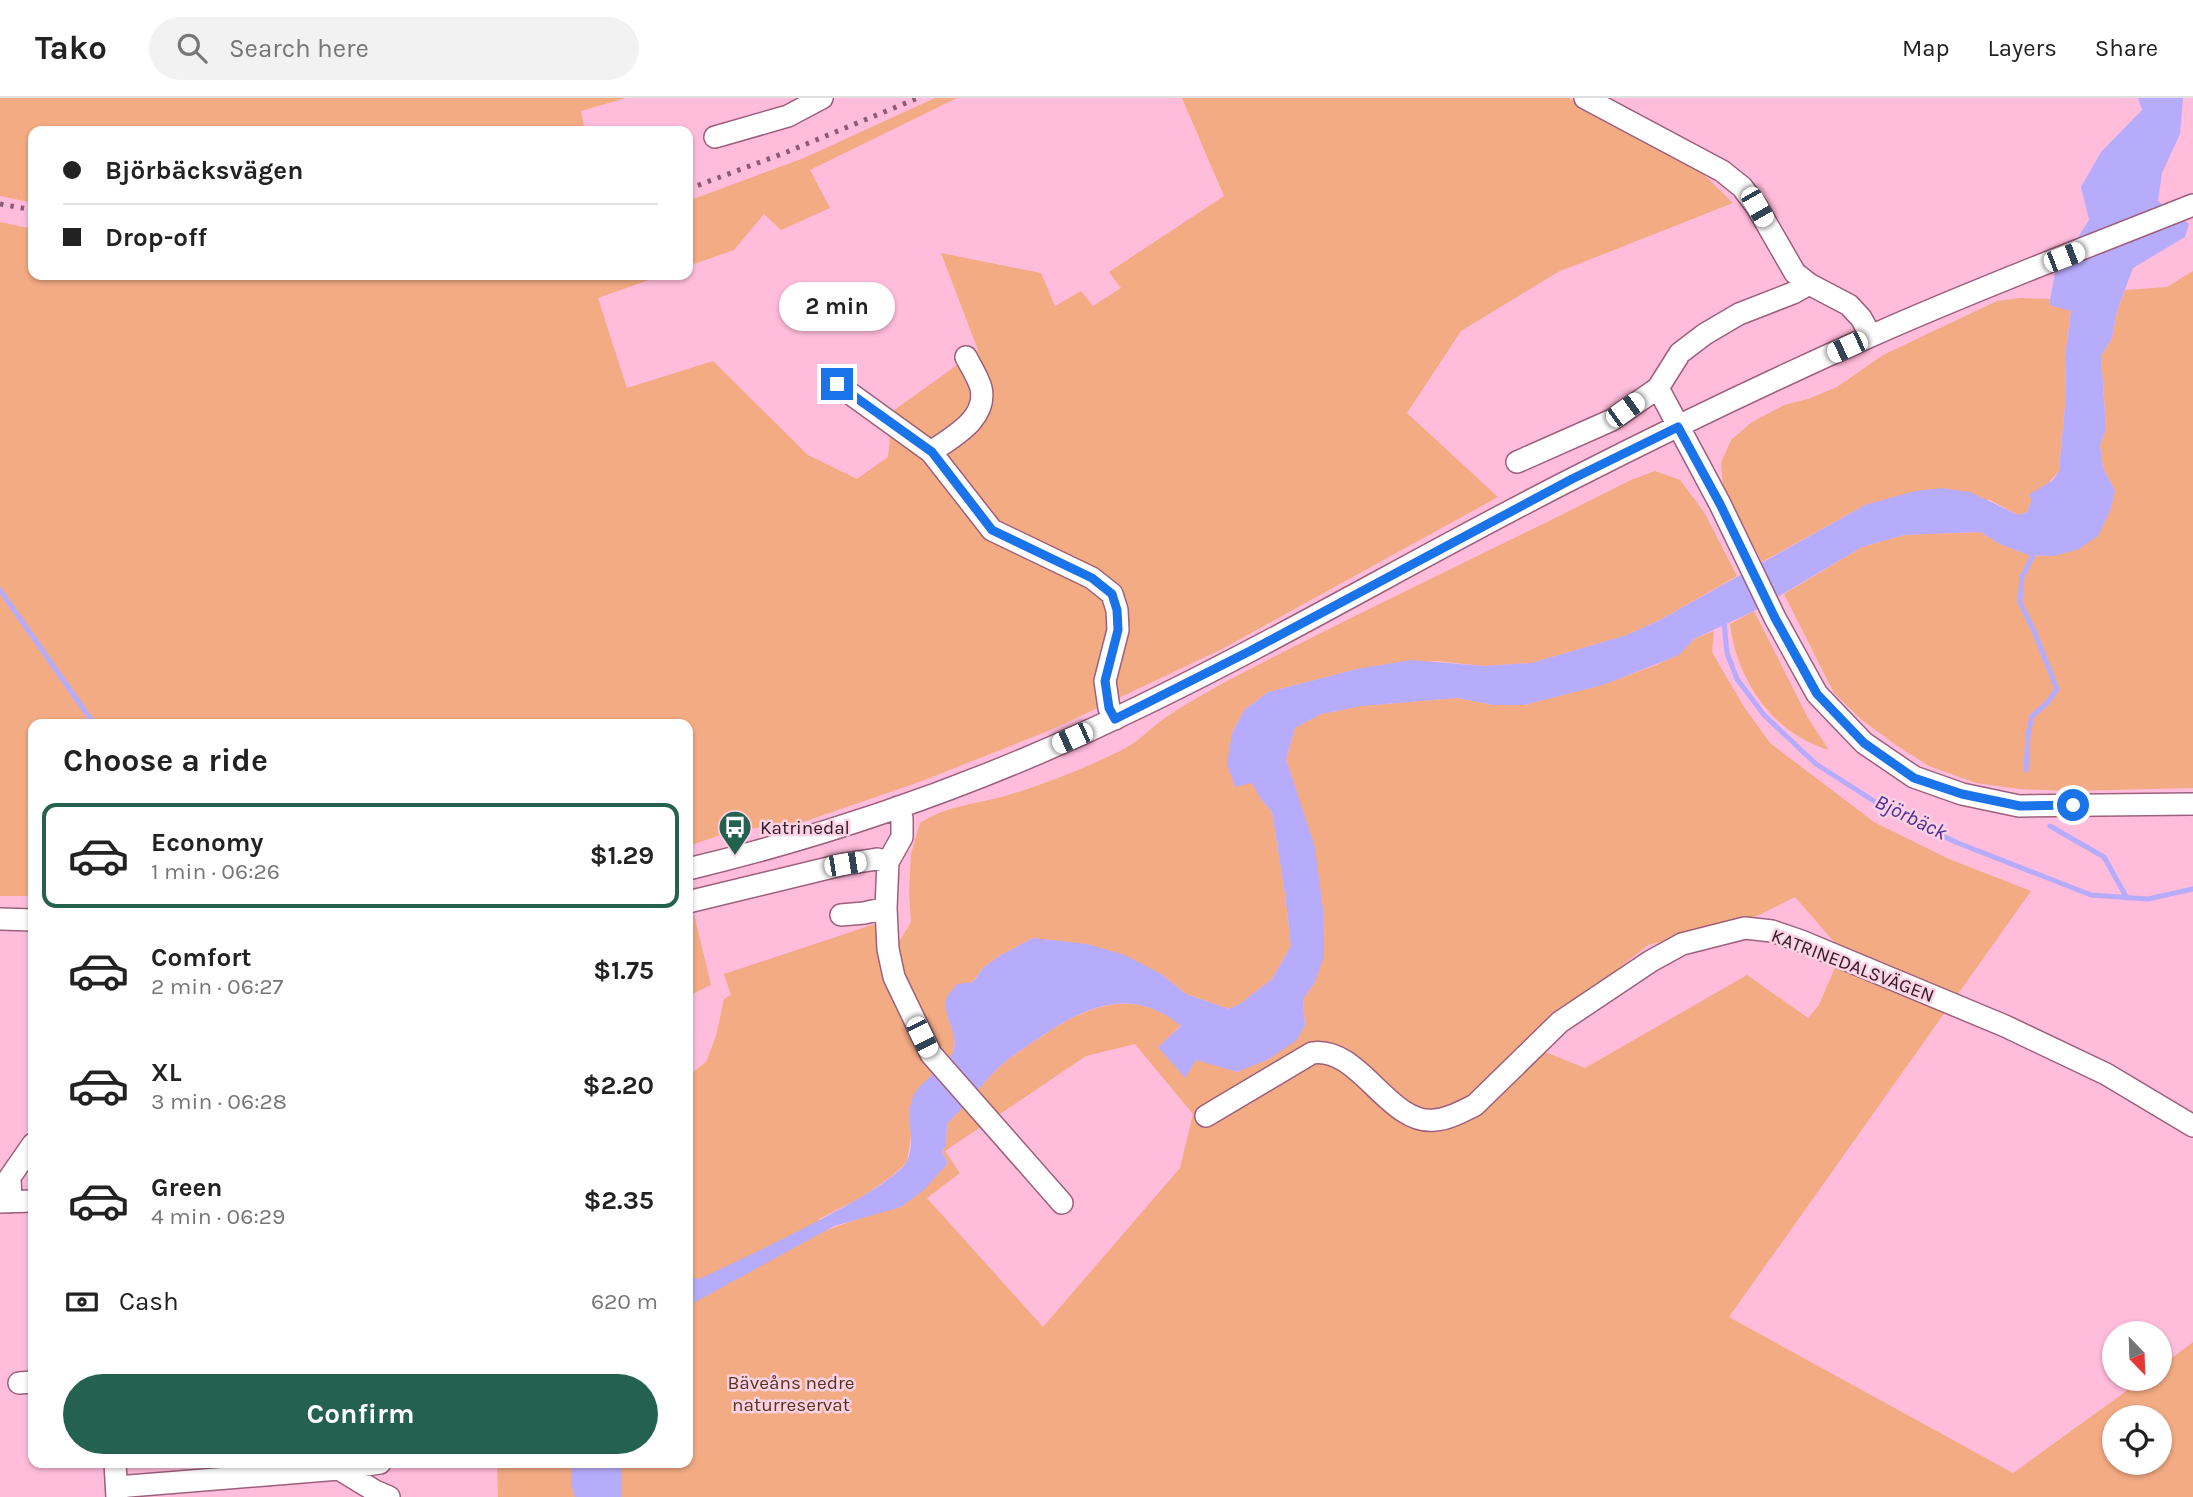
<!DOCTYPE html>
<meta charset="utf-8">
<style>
:root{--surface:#fff;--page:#f2f2f2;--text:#222;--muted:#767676;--line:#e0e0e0;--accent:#24624f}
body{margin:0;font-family:Karla,sans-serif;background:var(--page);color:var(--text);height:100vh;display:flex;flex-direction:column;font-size:26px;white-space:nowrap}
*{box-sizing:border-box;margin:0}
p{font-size:23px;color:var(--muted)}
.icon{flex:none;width:38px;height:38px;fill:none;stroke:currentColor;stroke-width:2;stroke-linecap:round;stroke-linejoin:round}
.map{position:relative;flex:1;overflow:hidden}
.drawer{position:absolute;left:28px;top:621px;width:665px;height:749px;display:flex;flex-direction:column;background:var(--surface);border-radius:14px;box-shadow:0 2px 5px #0004}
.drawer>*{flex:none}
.hud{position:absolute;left:28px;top:28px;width:665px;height:154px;border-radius:14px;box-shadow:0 2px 5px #0004;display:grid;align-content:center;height:154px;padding:0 35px;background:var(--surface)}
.needle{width:46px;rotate:157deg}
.buttons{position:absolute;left:2102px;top:1223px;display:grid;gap:14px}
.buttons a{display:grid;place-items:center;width:70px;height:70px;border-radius:50%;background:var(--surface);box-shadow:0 2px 5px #0004;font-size:35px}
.end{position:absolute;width:32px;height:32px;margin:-16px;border:9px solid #1a73e8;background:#fff;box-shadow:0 0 0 4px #fff}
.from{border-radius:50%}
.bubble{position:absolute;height:49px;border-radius:24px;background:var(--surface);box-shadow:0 2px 5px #0004;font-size:23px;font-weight:700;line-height:49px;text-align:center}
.car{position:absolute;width:21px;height:42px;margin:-21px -10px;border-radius:9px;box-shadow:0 0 5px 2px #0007;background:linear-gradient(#fff 24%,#345 0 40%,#fff 0 76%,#345 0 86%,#fff 0)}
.hud b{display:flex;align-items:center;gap:24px;height:66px;font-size:26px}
.hud b+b{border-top:2px solid var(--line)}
.hud i{width:18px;height:18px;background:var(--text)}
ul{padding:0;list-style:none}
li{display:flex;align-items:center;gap:21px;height:105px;margin:0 14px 10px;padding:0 21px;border:4px solid transparent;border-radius:14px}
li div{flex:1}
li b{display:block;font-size:26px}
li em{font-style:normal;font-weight:700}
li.selected{border-color:var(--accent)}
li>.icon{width:63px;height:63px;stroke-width:1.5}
h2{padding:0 35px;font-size:32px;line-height:84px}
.pay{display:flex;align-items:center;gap:18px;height:77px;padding:0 35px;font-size:26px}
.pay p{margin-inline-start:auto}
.button{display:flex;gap:14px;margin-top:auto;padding:14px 35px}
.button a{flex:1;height:80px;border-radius:42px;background:var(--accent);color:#fff;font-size:28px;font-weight:700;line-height:80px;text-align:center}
header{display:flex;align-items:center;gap:42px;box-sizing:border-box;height:98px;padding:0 35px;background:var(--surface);border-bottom:2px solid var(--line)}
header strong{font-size:33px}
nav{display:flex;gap:38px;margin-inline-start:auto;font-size:24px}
.search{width:490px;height:63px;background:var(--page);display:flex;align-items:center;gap:18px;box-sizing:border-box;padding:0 24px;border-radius:38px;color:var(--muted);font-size:26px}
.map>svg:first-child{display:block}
.green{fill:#f3ab83;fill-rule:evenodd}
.water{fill:#b7acfb}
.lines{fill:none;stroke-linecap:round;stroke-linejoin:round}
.stream{stroke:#b7acfb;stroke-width:5}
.minor-casing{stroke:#9c607d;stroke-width:24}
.minor{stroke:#fff;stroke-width:21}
.rail{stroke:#875d71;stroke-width:5;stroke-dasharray:3.5 7;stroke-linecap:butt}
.route{stroke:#1a73e8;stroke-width:9}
.labels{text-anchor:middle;stroke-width:5;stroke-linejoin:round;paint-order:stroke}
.poi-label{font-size:19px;fill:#2f1723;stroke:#fbd2e4;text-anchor:start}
.street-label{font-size:19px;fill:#2f1723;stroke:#fbd2e4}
.park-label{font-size:19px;fill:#5a331c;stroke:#fbd2e4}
.water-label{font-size:21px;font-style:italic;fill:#4c2d9b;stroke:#fbd2e4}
</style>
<header>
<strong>Tako</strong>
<div class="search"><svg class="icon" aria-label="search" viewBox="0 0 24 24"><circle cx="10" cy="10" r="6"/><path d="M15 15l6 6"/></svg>Search here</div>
<nav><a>Map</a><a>Layers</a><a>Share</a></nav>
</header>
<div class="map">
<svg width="2193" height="1399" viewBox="0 0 2193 1399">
<rect width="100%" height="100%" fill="#ffbcdb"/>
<!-- green -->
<path class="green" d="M0 0H626L581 13 585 33H33V105L0 98Z
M935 0H957L810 72 830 110 781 132 764 116 734 152 688 168V103L804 60Z
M1182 0H1569L1697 70 1733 105 1558 174 1461 233 1407 315 1498 399 1222 551 1053 631 922 683 803 724 733 733 688 748V626H33V798H0V124L33 131V177H663L598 200 627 290 713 263 808 357 857 381 888 359 893 313 978 252 941 155 1041 175 1055 208 1081 193 1093 208 1121 190 1109 174 1224 98Z
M2193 173V690L2066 693 2019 691 1976 685 1929 668 1896 647 1862 622 1834 595 1784 496 1862 449 1904 437 1980 434 2000 446 2028 457 2053 458 2115 393 2103 370 2100 348 2106 329 2101 258 2112 240 2117 213 2125 192 2167 189Z
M2021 200 2050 201 2049 207 2071 212 2065 259 2066 297 2059 373 2031 404 2027 414 2018 417 1990 402 1865 407 1762 464 1723 387 1721 365 1731 342 1752 324 1784 307 1808 301 1837 289 1883 257 1997 203Z
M1655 373 1680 382 1704 414 1737 478 1660 522 1627 537 1531 565 1484 568 1436 563 1357 571 1268 594 1244 612 1232 635 1252 684 1261 701 1272 714 1285 795 1291 848 1272 881 1241 905 1229 911 1186 896 1161 876 1087 846 1033 840 999 858 983 870 947 918 955 938 953 955 938 972 911 1037 907 1064 891 1079 862 1099 819 1121 824 1133 872 1116 901 1109 924 1091 948 1065 942 1054 946 1047 947 1026C963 1010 978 991 994 974 1005 962 1020 953 1033 944 1081 911 1129 886 1181 927L1159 949 1237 974 1305 928 1303 901 1315 884 1297 696 1286 661 1295 630 1321 616 1362 608 1457 600 1493 607H1524L1605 586 1656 567 1679 556 1694 541 1714 533 1712 554 1744 609 1770 645 1874 724 1949 761 2031 793 1729 1219 2013 1375 2143 1281H2160V1269L2193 1244V1399H498L497 1365H688V978L706 964 716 938 724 901 731 897 724 876 875 826 880 854 896 849 911 824 909 795 911 756 920 725C946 708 976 706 1005 698 1043 687 1083 671 1118 654 1139 644 1148 632 1165 620 1187 605 1210 592 1233 580 1365 511 1499 449 1631 382ZM1795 799 1842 853 1819 907 1808 920 1747 877 1585 970 1535 950 1560 917 1648 847 1757 818ZM1135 946 1193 1016 1180 1070 1043 1229 927 1100 960 1075 945 1053 1086 958ZM2114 1320H2160V1365H2114Z
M1754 513 1808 620 1829 652C1773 636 1737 582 1730 526Z
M693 812 711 887 688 898V814Z"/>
<!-- water -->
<path class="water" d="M2138 0H2183L2180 36 2162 75 2158 103 2189 126 2185 139 2133 170 2117 213 2112 240 2101 258 2106 330 2100 348 2103 370 2115 393 2110 413 2098 438 2079 451 2054 458 2028 457 2000 446 1980 434 1904 437 1862 449 1754 513 1694 541 1679 557 1606 586 1524 607H1493L1457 600 1362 608 1321 616 1295 630 1286 661 1315 749 1323 812 1324 858 1315 884 1303 901 1305 928 1296 943 1267 962 1237 974 1196 962 1185 980 1158 949 1181 928C1130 885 1080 911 1033 944 1020 953 1005 962 994 974 978 991 964 1009 947 1026L946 1047 942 1054 948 1065 925 1091 901 1109 834 1128 688 1208V1179L699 1181C735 1164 893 1092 907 1063 917 1043 904 1019 913 999 921 981 943 973 952 956 962 937 940 918 947 899 949 895 954 890 957 886L973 884 983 870 999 858 1033 840 1052 842 1087 846 1125 857 1161 876 1186 896 1229 911 1241 905 1272 881 1291 848 1285 795 1272 714 1261 701 1252 685 1235 689 1227 666 1232 635 1244 612 1268 594 1357 571 1411 562 1484 568 1531 565 1627 537 1660 522 1865 407 1915 393 1941 390 1970 394 2018 417 2027 414 2031 404 2030 396 2053 382 2059 373 2066 297 2065 259 2071 213 2049 207 2055 175 2089 122 2081 89 2101 54 2142 12Z
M571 1365H621L622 1399H575L571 1386Z"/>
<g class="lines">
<!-- stream -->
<path class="stream" d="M0 492 94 626
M1724 523 1727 555 1737 581 1764 617 1816 666 1891 714 1958 745 2091 797 2148 801 2193 791
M2026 672 2028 637 2032 618 2048 604 2057 591 2034 533 2020 504 2022 479 2036 452
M2050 728 2104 759 2127 800"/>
<defs>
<path id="minor" d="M1585 0 1722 73 1742 89 1757 109 1795 175 1809 186 1849 207 1861 220 1871 238
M715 39 788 18 822 0
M837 286 931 354 992 432 1092 480 1112 496 1117 512 1118 532 1105 583 1109 610 1115 621
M1658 290 1720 406 1775 520 1817 596 1864 645 1914 679 1962 696 2019 708 2193 706
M931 354C952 339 988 321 981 290 978 279 971 269 966 259
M1517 364 1612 322 1658 290 1680 255 1705 236 1739 216 1793 195 1809 186
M898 709 902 720V739L888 764 886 810 888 851 894 879 931 956 1062 1105
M688 771C843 734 996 679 1139 609 1286 538 1426 455 1572 381 1670 331 1770 283 1871 238 1976 191 2085 150 2193 107
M688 804 845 766 877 761 888 764
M841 817 864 815 886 810
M0 821 33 822
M1206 1018 1312 955C1359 947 1389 1028 1435 1022 1449 1021 1463 1013 1475 1007L1560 924 1651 863 1682 846 1745 830 1772 833 1801 843 2005 928 2106 976 2193 1028
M0 1104 33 1103
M11 1104 10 1079 33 1046
M19 1285 33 1284
M115 1365 117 1399
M339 1371 375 1393 389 1399
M117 1389 339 1371 380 1365"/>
</defs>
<!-- minor casing -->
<use href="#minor" class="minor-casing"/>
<!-- minor -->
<use href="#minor" class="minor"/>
<!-- rail -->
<path class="rail" d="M688 91 787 54 918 0
M0 106 33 112"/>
</g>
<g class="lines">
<!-- route -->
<path class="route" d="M837 286 932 354 992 432 1092 480 1112 496 1117 512 1118 532 1105 583 1109 610 1115 621 1250 553 1572 381 1678 329 1720 406 1775 520 1817 596 1864 645 1914 680 1962 696 2020 708 2073 707"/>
</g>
<!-- icons -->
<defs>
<symbol id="bus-pin" viewBox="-11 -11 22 30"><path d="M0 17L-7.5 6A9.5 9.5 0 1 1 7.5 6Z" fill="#24624f" stroke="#fbd2e4"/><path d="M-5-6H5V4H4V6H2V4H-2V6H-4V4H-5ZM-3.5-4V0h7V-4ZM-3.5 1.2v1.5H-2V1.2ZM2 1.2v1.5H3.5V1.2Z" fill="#fff"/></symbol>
</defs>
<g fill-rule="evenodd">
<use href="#bus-pin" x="716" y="710" width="38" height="52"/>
</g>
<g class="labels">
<!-- poi labels -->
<g class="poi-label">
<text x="760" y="736">Katrinedal</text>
</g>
<!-- street labels -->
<g class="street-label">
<text transform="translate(1853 867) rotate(21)" y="7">KATRINEDALSVÄGEN</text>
</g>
<!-- park labels -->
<g class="park-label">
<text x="791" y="1291">Bäveåns nedre<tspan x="791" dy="22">naturreservat</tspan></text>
</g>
<!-- water labels -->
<g class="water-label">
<text transform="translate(1911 719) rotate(26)" y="7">Björbäck</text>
</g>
</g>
</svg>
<div class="buttons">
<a><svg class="needle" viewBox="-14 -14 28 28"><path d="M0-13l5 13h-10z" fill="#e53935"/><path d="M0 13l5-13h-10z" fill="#767676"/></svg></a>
<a><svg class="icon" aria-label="locate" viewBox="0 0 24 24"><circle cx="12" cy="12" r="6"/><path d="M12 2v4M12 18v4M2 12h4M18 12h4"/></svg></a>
</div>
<i class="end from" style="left:2073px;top:707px"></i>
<i class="end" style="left:837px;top:286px"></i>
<div class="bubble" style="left:779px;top:184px;width:116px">2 min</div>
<i class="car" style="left:1757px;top:109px;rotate:150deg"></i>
<i class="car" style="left:2064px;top:159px;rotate:69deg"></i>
<i class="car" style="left:1847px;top:249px;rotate:245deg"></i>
<i class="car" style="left:1625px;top:312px;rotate:54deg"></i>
<i class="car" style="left:1072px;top:640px;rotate:246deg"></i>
<i class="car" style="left:845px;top:766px;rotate:81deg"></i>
<i class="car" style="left:922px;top:939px;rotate:154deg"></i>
<div class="hud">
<b><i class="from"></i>Björbäcksvägen</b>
<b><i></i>Drop-off</b>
</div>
<section class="drawer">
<h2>Choose a ride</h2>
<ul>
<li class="selected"><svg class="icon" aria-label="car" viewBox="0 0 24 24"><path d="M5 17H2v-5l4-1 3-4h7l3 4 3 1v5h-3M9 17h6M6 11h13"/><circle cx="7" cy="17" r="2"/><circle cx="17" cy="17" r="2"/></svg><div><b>Economy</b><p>1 min · 06:26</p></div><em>$1.29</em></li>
<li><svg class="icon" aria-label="car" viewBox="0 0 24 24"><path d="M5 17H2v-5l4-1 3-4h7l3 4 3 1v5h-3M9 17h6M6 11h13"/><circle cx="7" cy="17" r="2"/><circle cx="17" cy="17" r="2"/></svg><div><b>Comfort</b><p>2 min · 06:27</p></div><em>$1.75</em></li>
<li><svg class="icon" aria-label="car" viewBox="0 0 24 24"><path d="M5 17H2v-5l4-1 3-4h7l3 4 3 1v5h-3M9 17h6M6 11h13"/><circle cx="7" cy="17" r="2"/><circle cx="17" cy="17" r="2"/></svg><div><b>XL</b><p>3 min · 06:28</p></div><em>$2.20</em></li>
<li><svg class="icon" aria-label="car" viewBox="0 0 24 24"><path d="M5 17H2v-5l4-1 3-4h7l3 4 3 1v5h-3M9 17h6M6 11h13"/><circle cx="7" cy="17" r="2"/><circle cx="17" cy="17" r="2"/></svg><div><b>Green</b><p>4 min · 06:29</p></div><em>$2.35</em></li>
</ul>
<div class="pay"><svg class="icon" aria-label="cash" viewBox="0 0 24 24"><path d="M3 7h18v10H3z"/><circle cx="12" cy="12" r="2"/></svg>Cash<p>620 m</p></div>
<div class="button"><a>Confirm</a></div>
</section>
</div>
